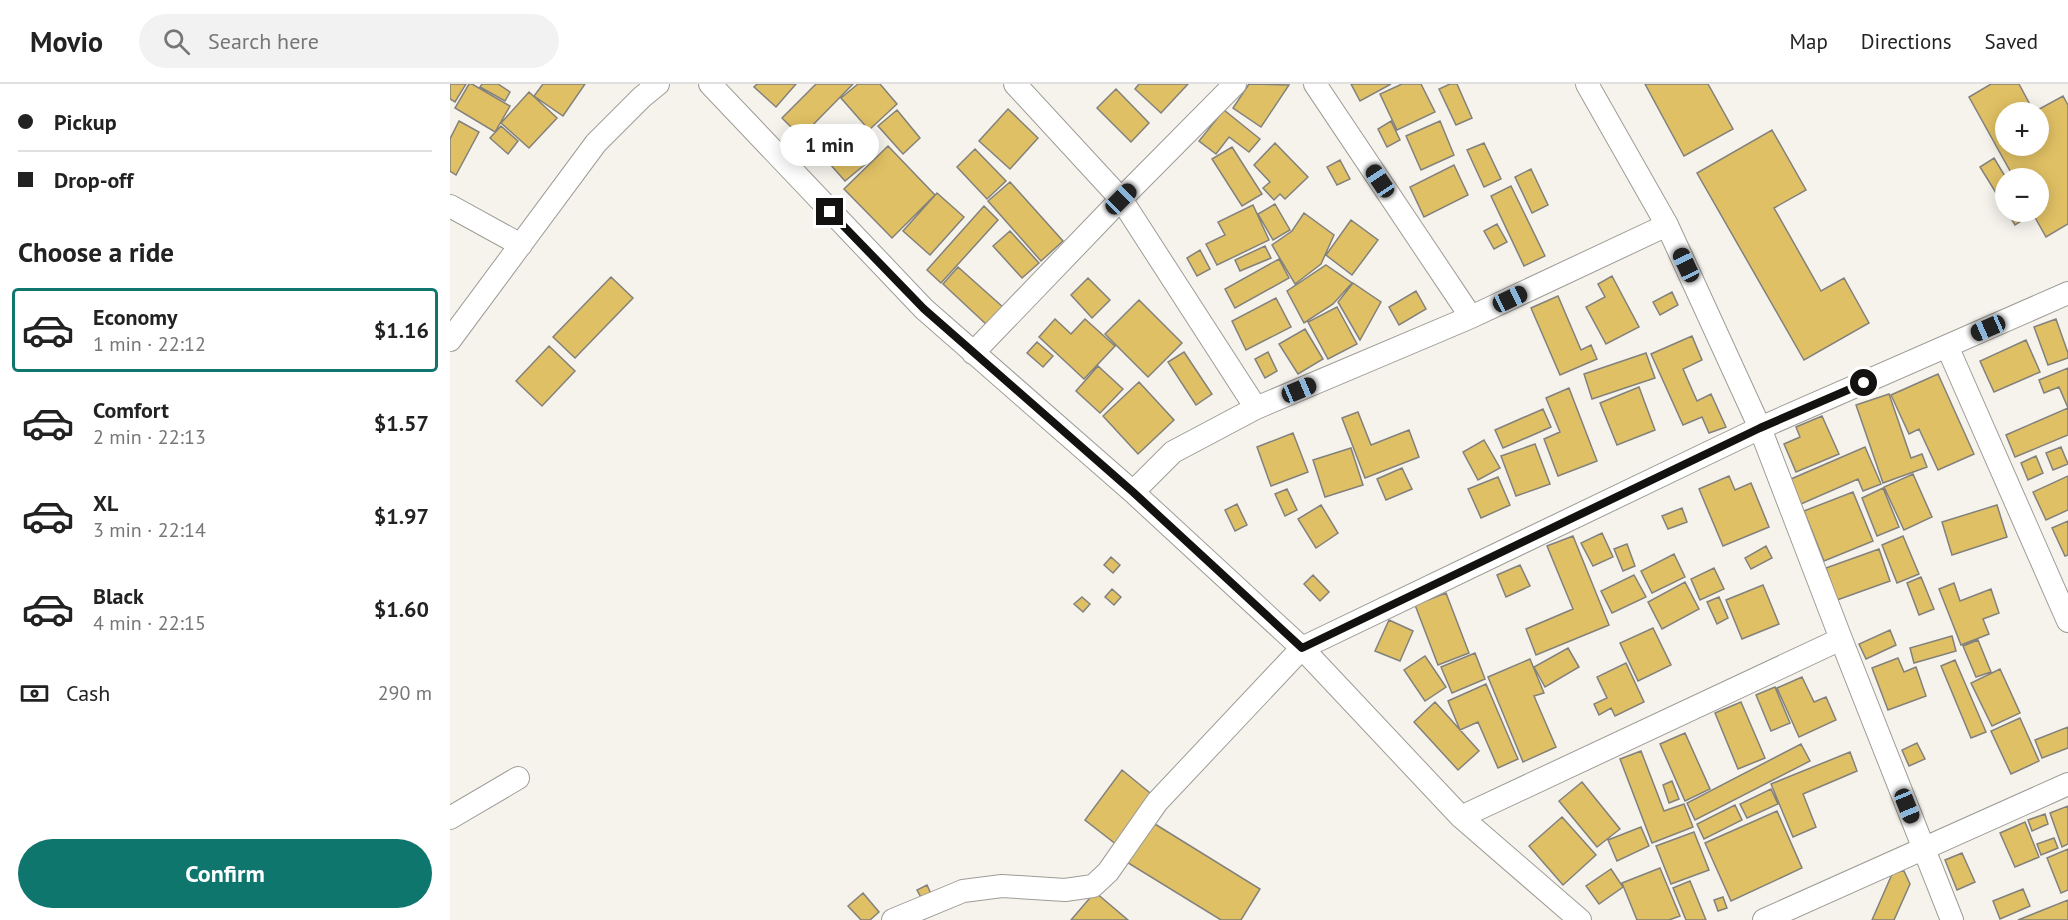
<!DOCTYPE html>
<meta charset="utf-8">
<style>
:root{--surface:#fff;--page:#f2f2f2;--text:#222;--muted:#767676;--line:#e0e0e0;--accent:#0f766e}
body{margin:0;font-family:"PT Sans",sans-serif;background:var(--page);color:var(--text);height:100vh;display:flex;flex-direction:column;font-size:22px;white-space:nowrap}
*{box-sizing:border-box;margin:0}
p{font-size:20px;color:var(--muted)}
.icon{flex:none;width:33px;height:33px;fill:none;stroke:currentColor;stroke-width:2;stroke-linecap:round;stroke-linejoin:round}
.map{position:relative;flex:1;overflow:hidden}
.panel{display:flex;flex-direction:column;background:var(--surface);width:450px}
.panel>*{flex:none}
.banner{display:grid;align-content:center;height:132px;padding:0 18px;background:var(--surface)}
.buttons{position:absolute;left:1545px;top:18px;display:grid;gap:12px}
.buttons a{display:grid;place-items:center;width:54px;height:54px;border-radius:50%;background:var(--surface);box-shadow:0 3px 15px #0003;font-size:30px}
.end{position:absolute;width:27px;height:27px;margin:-14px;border:8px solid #131210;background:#fff;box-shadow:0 0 0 3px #fff}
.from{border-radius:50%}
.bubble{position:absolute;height:42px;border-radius:21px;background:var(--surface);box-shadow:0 3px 15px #0003;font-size:20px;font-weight:700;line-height:42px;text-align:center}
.car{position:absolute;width:18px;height:36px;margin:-18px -9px;border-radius:8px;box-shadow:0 0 4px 2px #0007;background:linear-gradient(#222 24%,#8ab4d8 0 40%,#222 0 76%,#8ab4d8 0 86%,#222 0)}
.banner b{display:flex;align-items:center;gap:21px;height:57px;font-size:22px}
.banner b+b{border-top:2px solid var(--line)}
.banner i{width:15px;height:15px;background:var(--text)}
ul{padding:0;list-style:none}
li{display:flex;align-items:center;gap:18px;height:84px;margin:0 12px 9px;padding:0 6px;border:3px solid transparent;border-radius:6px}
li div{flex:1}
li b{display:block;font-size:22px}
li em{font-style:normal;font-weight:700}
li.active{border-color:var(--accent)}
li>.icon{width:54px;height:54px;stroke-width:1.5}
h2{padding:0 18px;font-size:27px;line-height:72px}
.pay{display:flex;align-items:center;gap:15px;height:66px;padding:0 18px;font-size:22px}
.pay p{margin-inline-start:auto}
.button{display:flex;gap:12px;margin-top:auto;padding:12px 18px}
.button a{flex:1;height:69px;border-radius:36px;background:var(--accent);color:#fff;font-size:24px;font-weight:700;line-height:69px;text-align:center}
header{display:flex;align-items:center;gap:36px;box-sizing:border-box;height:84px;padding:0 30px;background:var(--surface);border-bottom:2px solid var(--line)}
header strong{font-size:28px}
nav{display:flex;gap:33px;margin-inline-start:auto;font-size:21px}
.search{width:420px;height:54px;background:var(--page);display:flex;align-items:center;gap:15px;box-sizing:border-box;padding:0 21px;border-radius:33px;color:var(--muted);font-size:22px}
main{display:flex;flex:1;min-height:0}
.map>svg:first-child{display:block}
.building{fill:#e0c064;stroke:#83817b;stroke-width:1.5;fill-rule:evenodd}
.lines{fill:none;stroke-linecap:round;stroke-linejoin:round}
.minor-casing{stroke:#9e9c96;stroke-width:24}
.minor{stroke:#fff;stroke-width:22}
.route{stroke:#131210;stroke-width:8}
</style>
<header>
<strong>Movio</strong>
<div class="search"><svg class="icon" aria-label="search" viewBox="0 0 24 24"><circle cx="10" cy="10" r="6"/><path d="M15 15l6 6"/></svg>Search here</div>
<nav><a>Map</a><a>Directions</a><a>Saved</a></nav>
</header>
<main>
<section class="panel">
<div class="banner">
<b><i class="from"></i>Pickup</b>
<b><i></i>Drop-off</b>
</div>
<h2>Choose a ride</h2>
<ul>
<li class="active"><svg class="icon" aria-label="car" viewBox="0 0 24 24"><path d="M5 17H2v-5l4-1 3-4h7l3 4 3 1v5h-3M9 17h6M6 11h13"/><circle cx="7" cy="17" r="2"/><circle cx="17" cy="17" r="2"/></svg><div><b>Economy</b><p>1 min · 22:12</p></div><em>$1.16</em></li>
<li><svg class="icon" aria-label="car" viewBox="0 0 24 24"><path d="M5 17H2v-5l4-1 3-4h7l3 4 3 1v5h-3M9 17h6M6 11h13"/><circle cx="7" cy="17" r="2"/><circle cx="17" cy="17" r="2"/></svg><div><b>Comfort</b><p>2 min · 22:13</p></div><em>$1.57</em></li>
<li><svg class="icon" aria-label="car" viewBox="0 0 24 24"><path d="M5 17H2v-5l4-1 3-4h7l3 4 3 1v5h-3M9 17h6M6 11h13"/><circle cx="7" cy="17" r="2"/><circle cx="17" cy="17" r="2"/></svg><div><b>XL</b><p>3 min · 22:14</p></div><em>$1.97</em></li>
<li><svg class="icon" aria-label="car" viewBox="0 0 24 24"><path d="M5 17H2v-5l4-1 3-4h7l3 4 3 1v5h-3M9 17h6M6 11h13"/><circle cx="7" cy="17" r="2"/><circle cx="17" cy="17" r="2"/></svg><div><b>Black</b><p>4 min · 22:15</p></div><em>$1.60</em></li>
</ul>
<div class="pay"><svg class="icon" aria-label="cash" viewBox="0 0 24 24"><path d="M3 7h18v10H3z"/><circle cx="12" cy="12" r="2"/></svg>Cash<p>290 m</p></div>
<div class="button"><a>Confirm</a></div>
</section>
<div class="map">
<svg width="1618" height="836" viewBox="0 0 1618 836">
<rect width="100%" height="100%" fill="#f5f3ec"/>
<!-- building -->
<path class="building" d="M0 0H16L5 18 0 15Z
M19 0H22L60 22 45 48 5 24Z
M32 0H48L60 8 55 17 30 3Z
M93 0H135L113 32 84 12Z
M307 0H346L326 23 304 3Z
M366 0H403L351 53 332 34Z
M408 0H430L447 20 419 46 391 14Z
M689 0H738L711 29 685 5Z
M799 0 839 1 811 43 783 24Z
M901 0H941L910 17Z
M952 0H971L985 28 947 46 930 10Z
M1000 0H1007L1022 34 1006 41 989 5Z
M1195 0H1258L1283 45 1234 72Z
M1541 0H1569L1584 28 1613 12 1618 21V140L1596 153 1582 128H1588V94H1564L1519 13ZM1556 28H1588V62H1556Z
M666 5 699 39 681 58 647 24Z
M79 8 107 34 79 64 51 39Z
M558 25 588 54 560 85 529 57Z
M447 26 470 54 453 70 428 42Z
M774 26 810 55 799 68 779 53 766 70 749 57Z
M9 37 29 48 6 91 0 87V55Z
M941 37 950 56 937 63 928 45Z
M990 37 1004 71 971 86 956 52Z
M51 42 68 57 58 70 40 54Z
M1322 46 1356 106 1324 124 1371 207 1394 194 1419 239 1354 276 1247 89Z
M395 52 418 78 395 97 372 71Z
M825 59 858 93 835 115 830 110 824 116 813 104 820 98 804 81Z
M1034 59 1051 95 1034 103 1017 66Z
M438 62 485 111 442 154 394 105Z
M782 63 812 110 792 122 762 75Z
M525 65 556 97 537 115 507 83Z
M1544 74 1556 94V125L1530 83Z
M890 76 900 95 887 101 877 83Z
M1004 81 1018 111 974 133 960 103Z
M1081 85 1098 121 1082 129 1065 93Z
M560 98 613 157 591 177 538 117Z
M1061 102 1095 172 1074 182 1041 112Z
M487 109 514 133 480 171 453 147Z
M825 120 840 146 823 156 808 130Z
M803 121 819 156 767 181 756 160 775 151 768 138Z
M534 122 548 136 491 199 477 186Z
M1557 128H1576L1579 132 1565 141Z
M854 129 884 151 871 180 845 200 822 161 842 147Z
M901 136 928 156 902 191 876 171Z
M1047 140 1057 158 1044 165 1034 147Z
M560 147 589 179 572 194 543 162Z
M815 162 821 174 790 187 785 176Z
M750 166 760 185 747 192 737 174Z
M829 175 839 194 785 224 775 205Z
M876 181 902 199 883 220 854 239 837 207Z
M508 183 554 224 538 242 493 200Z
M1162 192 1189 243 1156 260 1136 223 1155 213 1148 200Z
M161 193 183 214 125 274 103 253Z
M638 194 660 216 642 234 621 211Z
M903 199 931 218 910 256 888 218Z
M966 207 976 225 949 241 939 223Z
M1222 208 1228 221 1210 231 1203 218Z
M1108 212 1131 266 1141 261 1147 275 1110 291 1081 224Z
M826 214 841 243 796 266 782 237Z
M689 216 732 259 698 293 655 250Z
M887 223 907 260 878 275 858 238Z
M605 235 621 250 635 235 665 262 634 295 589 253Z
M1606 235 1618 269V274L1598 281 1584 243Z
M855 245 873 275 848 290 829 260Z
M1242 252 1252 276 1233 285 1247 317 1261 310 1276 343 1259 349 1252 333 1233 341 1201 270Z
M1576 256 1590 288 1544 308 1530 277Z
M587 258 603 272 593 283 577 269Z
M99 262 125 287 92 322 66 297Z
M734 268 762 310 746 321 718 278Z
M818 268 827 287 815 294 805 275Z
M1196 269 1205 294 1142 315 1134 290Z
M648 282 673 305 650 329 626 307Z
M1618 284V324L1609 303 1594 309 1589 296Z
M1488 290 1524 370 1488 386 1469 345 1459 350 1441 311Z
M689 298 724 336 688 370 653 332Z
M1189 303 1205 346 1167 361 1150 319Z
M1119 304 1147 377 1108 392 1094 355 1110 348 1096 314Z
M1439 310 1461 374 1472 370 1477 383 1433 399 1406 321Z
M1618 324V351L1565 373 1556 351Z
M1093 325 1101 343 1053 364 1045 346Z
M908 328 921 361 959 346 969 373 915 394 892 334Z
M1372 332 1389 370 1346 388 1334 360 1350 353 1346 343Z
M843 349 858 388 821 402 807 363Z
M1034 356 1050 384 1028 396 1013 368Z
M1085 360 1100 400 1066 412 1051 372Z
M1415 363 1431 400 1413 407 1408 395 1351 420 1341 395Z
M1611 363 1618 380 1603 386 1596 369Z
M901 364 913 401 875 413 863 376Z
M1586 372 1593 389 1578 396 1571 379Z
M952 384 962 405 936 416 927 395Z
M1463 390 1482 433 1454 446 1434 403Z
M1279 392 1285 406 1301 399 1319 443 1273 462 1249 405Z
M1618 392V426L1596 436 1583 408Z
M1048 393 1060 421 1031 434 1018 405Z
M1433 404 1449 443 1427 452 1412 414Z
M837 405 847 426 835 432 825 410Z
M1403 408 1423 457 1374 477 1354 427Z
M787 420 797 441 785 447 775 426Z
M871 421 888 449 866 464 848 435Z
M1547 421 1557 453 1502 471 1492 438Z
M1232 424 1237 438 1218 445 1212 432Z
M1618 437V471L1615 472 1602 444Z
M1152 449 1163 473 1143 482 1131 459Z
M1123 452 1159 541 1086 571 1076 545 1123 525 1097 462Z
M1453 452 1469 490 1447 499 1432 461Z
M1177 460 1185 482 1173 487 1164 465Z
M1316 462 1322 474 1301 485 1295 474Z
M1429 465 1440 497 1387 516 1376 484Z
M1224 470 1235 493 1202 509 1191 487Z
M661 473 670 481 663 489 654 481Z
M1070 481 1080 502 1056 513 1047 491Z
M1264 484 1274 505 1250 516 1241 495Z
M863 491 879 508 870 517 854 500Z
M1184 491 1196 513 1162 529 1151 507Z
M1471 493 1484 525 1469 531 1457 499Z
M1235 498 1249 525 1212 545 1198 518Z
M1504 499 1510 517 1541 505 1549 529 1533 535 1539 550 1511 561 1489 505Z
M1313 501 1329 540 1292 555 1276 516Z
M662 505 671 513 664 521 655 513Z
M996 509 1019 569 988 581 965 521Z
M632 513 640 520 633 528 624 520Z
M1269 513 1278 534 1267 540 1257 518Z
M939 536 963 547 950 577 925 567Z
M1203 544 1221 581 1188 597 1170 559Z
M1440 546 1446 561 1416 575 1409 560Z
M1502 552 1506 567 1464 579 1460 564Z
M1528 556 1541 588 1526 593 1513 562Z
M1118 564 1129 583 1095 603 1084 583Z
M1025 569 1035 595 1002 609 991 583Z
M975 572 996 603 975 617 954 586Z
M1448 574 1454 588 1466 583 1476 612 1438 626 1422 584Z
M1080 575 1094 609 1084 612 1106 663 1073 678 1038 593Z
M1505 576 1536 648 1521 654 1491 582Z
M1176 579 1194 618 1165 632 1161 624 1149 631 1144 620 1157 614 1147 593Z
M1550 585 1570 629 1542 642 1521 599Z
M1352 593 1364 618 1376 613 1386 636 1349 653 1327 604Z
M1036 600 1068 675 1048 684 1028 638 1010 646 998 617Z
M1325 603 1340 639 1321 647 1306 611Z
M985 618 1029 667 1008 686 964 638Z
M1291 618 1315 674 1288 685 1265 629Z
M1570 634 1589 677 1561 690 1541 647Z
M1618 643V664L1592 674 1585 656Z
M1235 649 1260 705 1235 717 1210 660Z
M1467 659 1475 675 1459 682 1452 666Z
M1351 660 1360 677 1245 736 1237 719Z
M1191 667 1214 727 1234 720 1243 743 1202 759 1170 675Z
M1400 668 1407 687 1353 710 1366 743 1343 753 1321 700Z
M672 686 705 713 667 761 635 736Z
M1222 697 1229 715 1219 719 1213 701Z
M1132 698 1170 745 1147 763 1109 717Z
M1321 705 1328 720 1297 734 1290 720Z
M1285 721 1292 736 1254 755 1247 740Z
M1618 722V760L1612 763 1600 729Z
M1327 727 1352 784 1281 817 1255 759Z
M1595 730 1598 740 1582 747 1578 736Z
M1112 733 1146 771 1113 801 1079 762Z
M700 737 810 805 791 836H771L675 777Z
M1575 738 1589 773 1565 783 1550 749Z
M1191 743 1199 762 1167 777 1158 756Z
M1244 748 1259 786 1221 800 1206 762Z
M1604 754 1608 764 1591 771 1587 760Z
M1618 765V806L1611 809 1597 774Z
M1512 769 1525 798 1507 806 1495 776Z
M1210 784 1230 832 1219 836H1187L1172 799Z
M1161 785 1173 803 1149 820 1136 802Z
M1454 787 1460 800 1444 836H1422L1443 788Z
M1240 797 1256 836H1236L1223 804Z
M477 801 482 812 473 817 467 806Z
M1573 805 1580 822 1550 835 1543 817Z
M645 808 678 836H621Z
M413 809 429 828 420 836H411L398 822Z
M1273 813 1277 824 1268 827 1264 816Z
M1618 816V836H1568Z"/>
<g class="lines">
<defs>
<path id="minor" d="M260 0 474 225 683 408 852 564 1011 733 1130 836
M565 0 671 115 806 324
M865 0 1021 233
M1137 0 1217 141 1310 344 1391 555 1502 836
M0 122 71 161
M0 256 146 59 192 13 208 0
M1497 262 1618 537
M523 269 671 115 785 0
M683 408 723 368 806 324 1021 233 1217 141
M1011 733 1391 555
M0 734 68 694
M443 836 513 807 552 802 615 806 643 802 658 788 707 718 852 564 1310 344 1618 209
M1314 836 1618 700"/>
</defs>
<!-- minor casing -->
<use href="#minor" class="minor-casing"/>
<!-- minor -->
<use href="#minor" class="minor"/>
</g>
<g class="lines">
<!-- route -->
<path class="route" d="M380 128 474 225 683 408 852 564 1310 344 1414 299"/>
</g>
</svg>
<div class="buttons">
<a>+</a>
<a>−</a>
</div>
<i class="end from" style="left:1414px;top:299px"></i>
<i class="end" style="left:380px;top:128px"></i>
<div class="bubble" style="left:330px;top:40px;width:99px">1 min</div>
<i class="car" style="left:930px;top:97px;rotate:326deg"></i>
<i class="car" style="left:671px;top:115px;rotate:45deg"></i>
<i class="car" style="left:1236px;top:181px;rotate:335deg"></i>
<i class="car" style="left:1060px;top:215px;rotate:65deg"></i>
<i class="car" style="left:1538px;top:244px;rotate:246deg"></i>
<i class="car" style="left:849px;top:306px;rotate:67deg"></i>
<i class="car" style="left:1457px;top:722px;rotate:158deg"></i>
</div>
</main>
